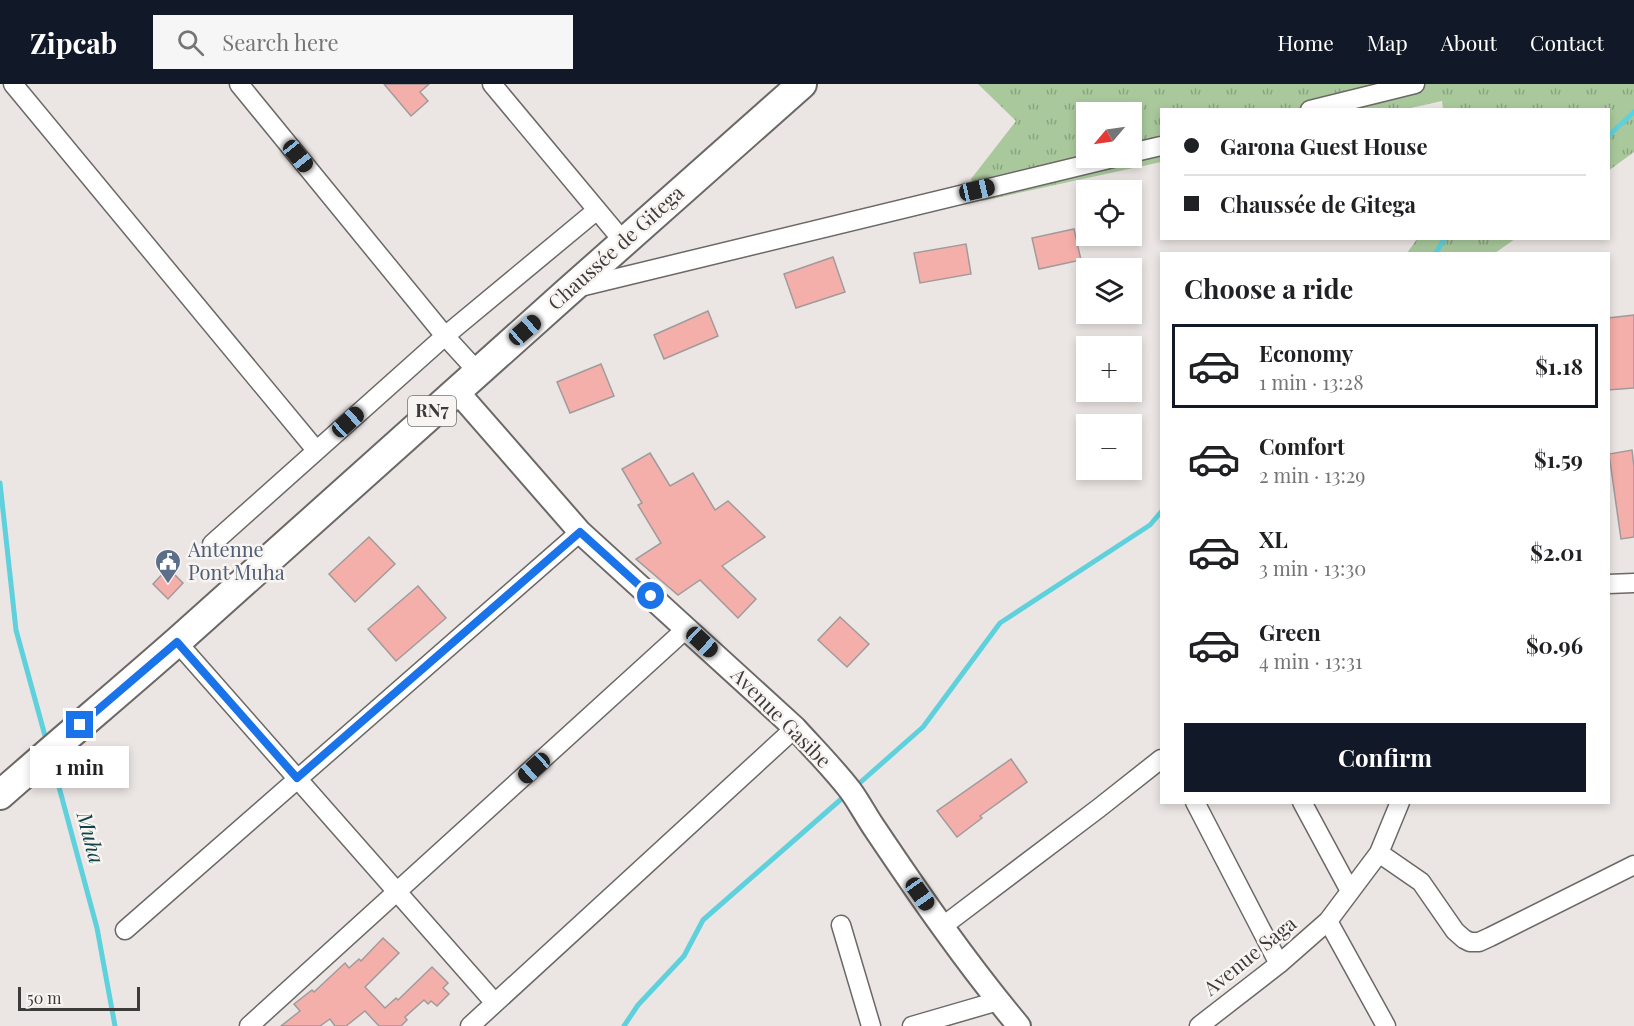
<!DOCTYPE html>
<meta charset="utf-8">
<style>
:root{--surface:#fff;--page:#f6f6f6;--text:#202124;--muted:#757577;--line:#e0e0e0;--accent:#111827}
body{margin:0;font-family:"Playfair Display",serif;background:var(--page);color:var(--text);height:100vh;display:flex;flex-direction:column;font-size:22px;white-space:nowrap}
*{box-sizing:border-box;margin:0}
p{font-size:20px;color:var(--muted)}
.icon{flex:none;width:33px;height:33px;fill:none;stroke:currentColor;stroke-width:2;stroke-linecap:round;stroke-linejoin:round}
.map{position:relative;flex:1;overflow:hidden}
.panel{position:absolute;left:1160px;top:168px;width:450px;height:552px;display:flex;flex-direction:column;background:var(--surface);border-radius:0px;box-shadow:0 3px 9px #0003}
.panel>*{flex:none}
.top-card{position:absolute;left:1160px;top:24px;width:450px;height:132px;border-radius:0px;box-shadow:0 3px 9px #0003;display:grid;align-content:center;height:132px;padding:0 24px;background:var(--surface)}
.needle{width:39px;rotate:241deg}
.controls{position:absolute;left:1076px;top:18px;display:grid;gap:12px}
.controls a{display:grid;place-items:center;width:66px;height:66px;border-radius:0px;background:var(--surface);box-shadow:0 3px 9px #0003;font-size:30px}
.scale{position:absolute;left:18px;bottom:15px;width:122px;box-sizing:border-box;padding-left:6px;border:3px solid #3d3b3a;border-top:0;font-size:16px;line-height:21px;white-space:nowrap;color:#3d3b3a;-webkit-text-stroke:4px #f8f4f1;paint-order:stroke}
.end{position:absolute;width:27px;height:27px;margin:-14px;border:8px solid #1a73e8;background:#fff;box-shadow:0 0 0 3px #fff}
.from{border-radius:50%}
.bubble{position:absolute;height:42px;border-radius:0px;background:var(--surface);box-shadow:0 3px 9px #0003;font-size:20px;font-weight:700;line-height:42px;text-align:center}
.car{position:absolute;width:18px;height:36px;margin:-18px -9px;border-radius:8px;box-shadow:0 0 4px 2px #0007;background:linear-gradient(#222 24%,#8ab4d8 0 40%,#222 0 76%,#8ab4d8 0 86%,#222 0)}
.top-card b{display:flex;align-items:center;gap:21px;height:57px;font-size:22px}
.top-card b+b{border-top:2px solid var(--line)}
.top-card i{width:15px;height:15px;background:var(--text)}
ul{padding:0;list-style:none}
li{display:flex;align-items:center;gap:18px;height:84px;margin:0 12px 9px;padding:0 12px;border:3px solid transparent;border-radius:0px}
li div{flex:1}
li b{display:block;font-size:22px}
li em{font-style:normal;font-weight:700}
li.active{border-color:var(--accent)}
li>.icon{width:54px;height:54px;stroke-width:1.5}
h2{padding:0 24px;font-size:27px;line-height:72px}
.primary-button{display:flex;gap:12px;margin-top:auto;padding:12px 24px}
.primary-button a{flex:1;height:69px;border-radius:0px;background:var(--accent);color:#fff;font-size:24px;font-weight:700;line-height:69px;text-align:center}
header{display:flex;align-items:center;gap:36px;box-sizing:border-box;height:84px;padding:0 30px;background:var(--accent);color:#fff}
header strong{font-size:28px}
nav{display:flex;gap:33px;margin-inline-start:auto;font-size:21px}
.search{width:420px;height:54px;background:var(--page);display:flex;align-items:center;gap:15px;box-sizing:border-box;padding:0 21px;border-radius:0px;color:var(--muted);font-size:22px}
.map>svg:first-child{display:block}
.grass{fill:url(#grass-tufts);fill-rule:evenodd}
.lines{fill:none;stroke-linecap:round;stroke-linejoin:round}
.stream{stroke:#5ed1dd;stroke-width:5}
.building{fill:#f5afaa;stroke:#a09b9b;stroke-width:1.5}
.minor-casing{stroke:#6b6866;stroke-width:21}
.tertiary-casing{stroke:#6b6866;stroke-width:26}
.primary-casing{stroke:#6b6866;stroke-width:32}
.minor{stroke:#fff;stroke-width:18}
.tertiary{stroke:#fff;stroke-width:22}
.primary{stroke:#fff;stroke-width:28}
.route{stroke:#1a73e8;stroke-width:8}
.labels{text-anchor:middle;stroke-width:5;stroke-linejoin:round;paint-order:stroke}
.shield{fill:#f8f4f1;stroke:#757271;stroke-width:1.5}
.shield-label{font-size:18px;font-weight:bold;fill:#3d3b3a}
.street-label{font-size:20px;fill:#3d3b3a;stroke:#f8f4f1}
.service-label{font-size:20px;fill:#4e5e75;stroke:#f8f4f1;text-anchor:start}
.water-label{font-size:21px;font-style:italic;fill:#0f4449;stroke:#f8f4f1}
</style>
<header>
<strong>Zipcab</strong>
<div class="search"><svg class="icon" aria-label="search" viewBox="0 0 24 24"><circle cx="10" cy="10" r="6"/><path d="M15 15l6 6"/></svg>Search here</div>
<nav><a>Home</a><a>Map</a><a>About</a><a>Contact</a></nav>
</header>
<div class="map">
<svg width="1634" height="942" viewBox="0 0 1634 942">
<defs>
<pattern id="grass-tufts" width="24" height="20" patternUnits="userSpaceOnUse" patternTransform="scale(1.5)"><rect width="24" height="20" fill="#a9c99c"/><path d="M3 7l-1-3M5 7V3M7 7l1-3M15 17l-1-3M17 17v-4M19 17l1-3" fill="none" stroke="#8ba480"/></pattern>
</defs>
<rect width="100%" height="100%" fill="#ebe6e4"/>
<!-- grass -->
<path class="grass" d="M978 0H1634V68L1608 87V26L1443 25 1442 17 1402 26H1161V78L982 117 971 95 1016 37ZM1086 28H1131V74H1086Z
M1417 155V154L1515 155 1495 169H1407Z"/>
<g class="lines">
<!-- stream -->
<path class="stream" d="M1608 52 1634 28
M1435 170 1445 154
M0 399 16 546 47 659
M52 677 97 844 115 942
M854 704 923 643 1000 539 1150 441 1161 428
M624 942 638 921 684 872 703 836 847 710"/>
</g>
<!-- building -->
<path class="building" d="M384 0H429L420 8 428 17 411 32Z
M1074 145 1081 176 1039 185 1032 154Z
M966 160 971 190 920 199 914 169Z
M833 173 845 208 796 224 784 190Z
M708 227 718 252 664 275 654 251Z
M1634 231V304L1608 306V234Z
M601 280 614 312 570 329 557 298Z
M1632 366 1634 383V453L1621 455 1609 370Z
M650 369 670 402 693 389 715 426 728 417 765 453 722 482 756 515 738 534 700 496 678 511 636 475 661 459 638 421 642 419 622 385Z
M369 453 395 480 355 518 329 490Z
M168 484 183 499 168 515 153 500Z
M418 502 446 534 396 577 368 545Z
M840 533 869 560 847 583 818 556Z
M1011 675 1027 698 980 732 982 734 957 753 937 727Z
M383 854 399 869 365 903 385 924 396 914 398 916 432 883 448 899 443 904 449 910 437 922 431 917 428 920 424 916 405 933 407 936 401 942H379L365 927 346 942H335L330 935 320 942H281L300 927 294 920 312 906 314 908 345 879 349 884 359 875 361 877Z"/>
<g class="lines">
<defs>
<path id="minor" d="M13 0 316 366
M239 0 445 252 477 287
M492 0 623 157
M1310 26 1415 0
M1131 69 1161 62
M576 204 1113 74
M212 460 445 252 597 126
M1608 500 1634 499
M177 558 495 919
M1195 718 1279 880
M1302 718 1350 807
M1379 769 1421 798 1455 847 1464 855 1470 858H1479L1490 853 1634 781
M1328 837 1386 942
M841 841 871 942
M943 842 1099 724 1161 675
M125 846 580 448
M249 942 687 544
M470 942 795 644
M912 942 998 917
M1199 942 1279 880 1328 837 1379 769 1400 718"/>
<path id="tertiary" d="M456 306 580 448 795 644C813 664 833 684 850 706 859 718 866 732 875 745 920 812 967 880 1019 942"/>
<path id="primary" d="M0 711C59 659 120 608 179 556 387 370 593 184 802 0"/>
</defs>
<!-- minor casing -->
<use href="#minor" class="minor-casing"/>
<!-- tertiary casing -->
<use href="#tertiary" class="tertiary-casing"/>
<!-- primary casing -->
<use href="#primary" class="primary-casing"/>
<!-- minor -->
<use href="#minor" class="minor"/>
<!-- tertiary -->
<use href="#tertiary" class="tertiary"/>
<!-- primary -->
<use href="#primary" class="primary"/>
</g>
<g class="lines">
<!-- route -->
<path class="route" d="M80 641 177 558 297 694 580 448 651 512"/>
</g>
<!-- icons -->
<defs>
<symbol id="civic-pin" viewBox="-11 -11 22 30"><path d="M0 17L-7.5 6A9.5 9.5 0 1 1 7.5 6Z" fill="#5c6f8a" stroke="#f8f4f1"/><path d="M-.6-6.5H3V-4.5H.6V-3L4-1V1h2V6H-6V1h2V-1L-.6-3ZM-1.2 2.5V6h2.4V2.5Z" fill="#fff"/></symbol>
</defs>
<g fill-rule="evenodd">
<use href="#civic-pin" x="153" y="463" width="30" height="40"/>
</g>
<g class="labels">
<!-- shield labels -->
<rect class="shield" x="408" y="312" width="48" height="30" rx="4.5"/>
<g class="shield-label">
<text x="432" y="333">RN7</text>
</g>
<!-- street labels -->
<g class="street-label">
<text transform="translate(616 164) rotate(-42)" y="7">Chaussée de Gitega</text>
<text transform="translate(781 634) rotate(45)" y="7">Avenue Gasibe</text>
<text transform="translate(1250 872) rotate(-39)" y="7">Avenue Saga</text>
</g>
<!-- service labels -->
<g class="service-label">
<text x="188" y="473">Antenne<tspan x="188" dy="23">Pont Muha</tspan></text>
</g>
<!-- water labels -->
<g class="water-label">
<text transform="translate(90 754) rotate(75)" y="7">Muha</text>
</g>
</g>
</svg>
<div class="controls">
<a><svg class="needle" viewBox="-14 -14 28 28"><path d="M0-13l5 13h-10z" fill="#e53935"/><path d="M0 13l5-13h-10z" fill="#757577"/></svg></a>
<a><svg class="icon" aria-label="locate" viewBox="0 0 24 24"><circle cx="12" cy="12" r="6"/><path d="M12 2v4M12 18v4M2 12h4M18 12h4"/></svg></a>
<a><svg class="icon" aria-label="layers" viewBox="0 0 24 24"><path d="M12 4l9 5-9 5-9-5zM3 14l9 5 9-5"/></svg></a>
<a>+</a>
<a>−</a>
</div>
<div class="scale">50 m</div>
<i class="end from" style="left:651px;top:512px"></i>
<i class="end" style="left:80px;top:641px"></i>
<div class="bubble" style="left:30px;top:662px;width:99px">1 min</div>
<i class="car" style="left:298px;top:72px;rotate:141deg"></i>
<i class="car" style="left:977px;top:106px;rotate:77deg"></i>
<i class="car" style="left:525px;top:246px;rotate:49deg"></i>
<i class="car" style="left:348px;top:338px;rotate:48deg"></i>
<i class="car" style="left:702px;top:558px;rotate:133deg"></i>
<i class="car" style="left:534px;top:684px;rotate:228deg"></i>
<i class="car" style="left:920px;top:810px;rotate:145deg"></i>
<div class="top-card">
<b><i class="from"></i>Garona Guest House</b>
<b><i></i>Chaussée de Gitega</b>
</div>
<section class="panel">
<h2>Choose a ride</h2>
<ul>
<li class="active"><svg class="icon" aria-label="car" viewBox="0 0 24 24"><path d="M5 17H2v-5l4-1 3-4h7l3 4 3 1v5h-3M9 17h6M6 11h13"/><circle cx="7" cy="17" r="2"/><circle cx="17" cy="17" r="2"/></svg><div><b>Economy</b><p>1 min · 13:28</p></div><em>$1.18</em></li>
<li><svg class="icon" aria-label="car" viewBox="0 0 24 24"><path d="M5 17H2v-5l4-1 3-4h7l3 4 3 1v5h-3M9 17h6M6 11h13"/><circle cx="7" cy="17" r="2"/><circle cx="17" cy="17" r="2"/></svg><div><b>Comfort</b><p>2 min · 13:29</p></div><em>$1.59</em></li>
<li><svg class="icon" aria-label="car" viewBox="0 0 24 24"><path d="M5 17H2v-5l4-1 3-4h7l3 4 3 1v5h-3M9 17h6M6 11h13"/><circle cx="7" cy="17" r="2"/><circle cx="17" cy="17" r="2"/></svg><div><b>XL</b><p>3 min · 13:30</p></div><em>$2.01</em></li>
<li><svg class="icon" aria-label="car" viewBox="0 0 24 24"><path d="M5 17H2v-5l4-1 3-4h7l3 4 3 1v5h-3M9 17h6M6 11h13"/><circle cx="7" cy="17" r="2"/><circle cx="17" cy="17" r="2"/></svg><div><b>Green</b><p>4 min · 13:31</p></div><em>$0.96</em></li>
</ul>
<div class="primary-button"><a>Confirm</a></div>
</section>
</div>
